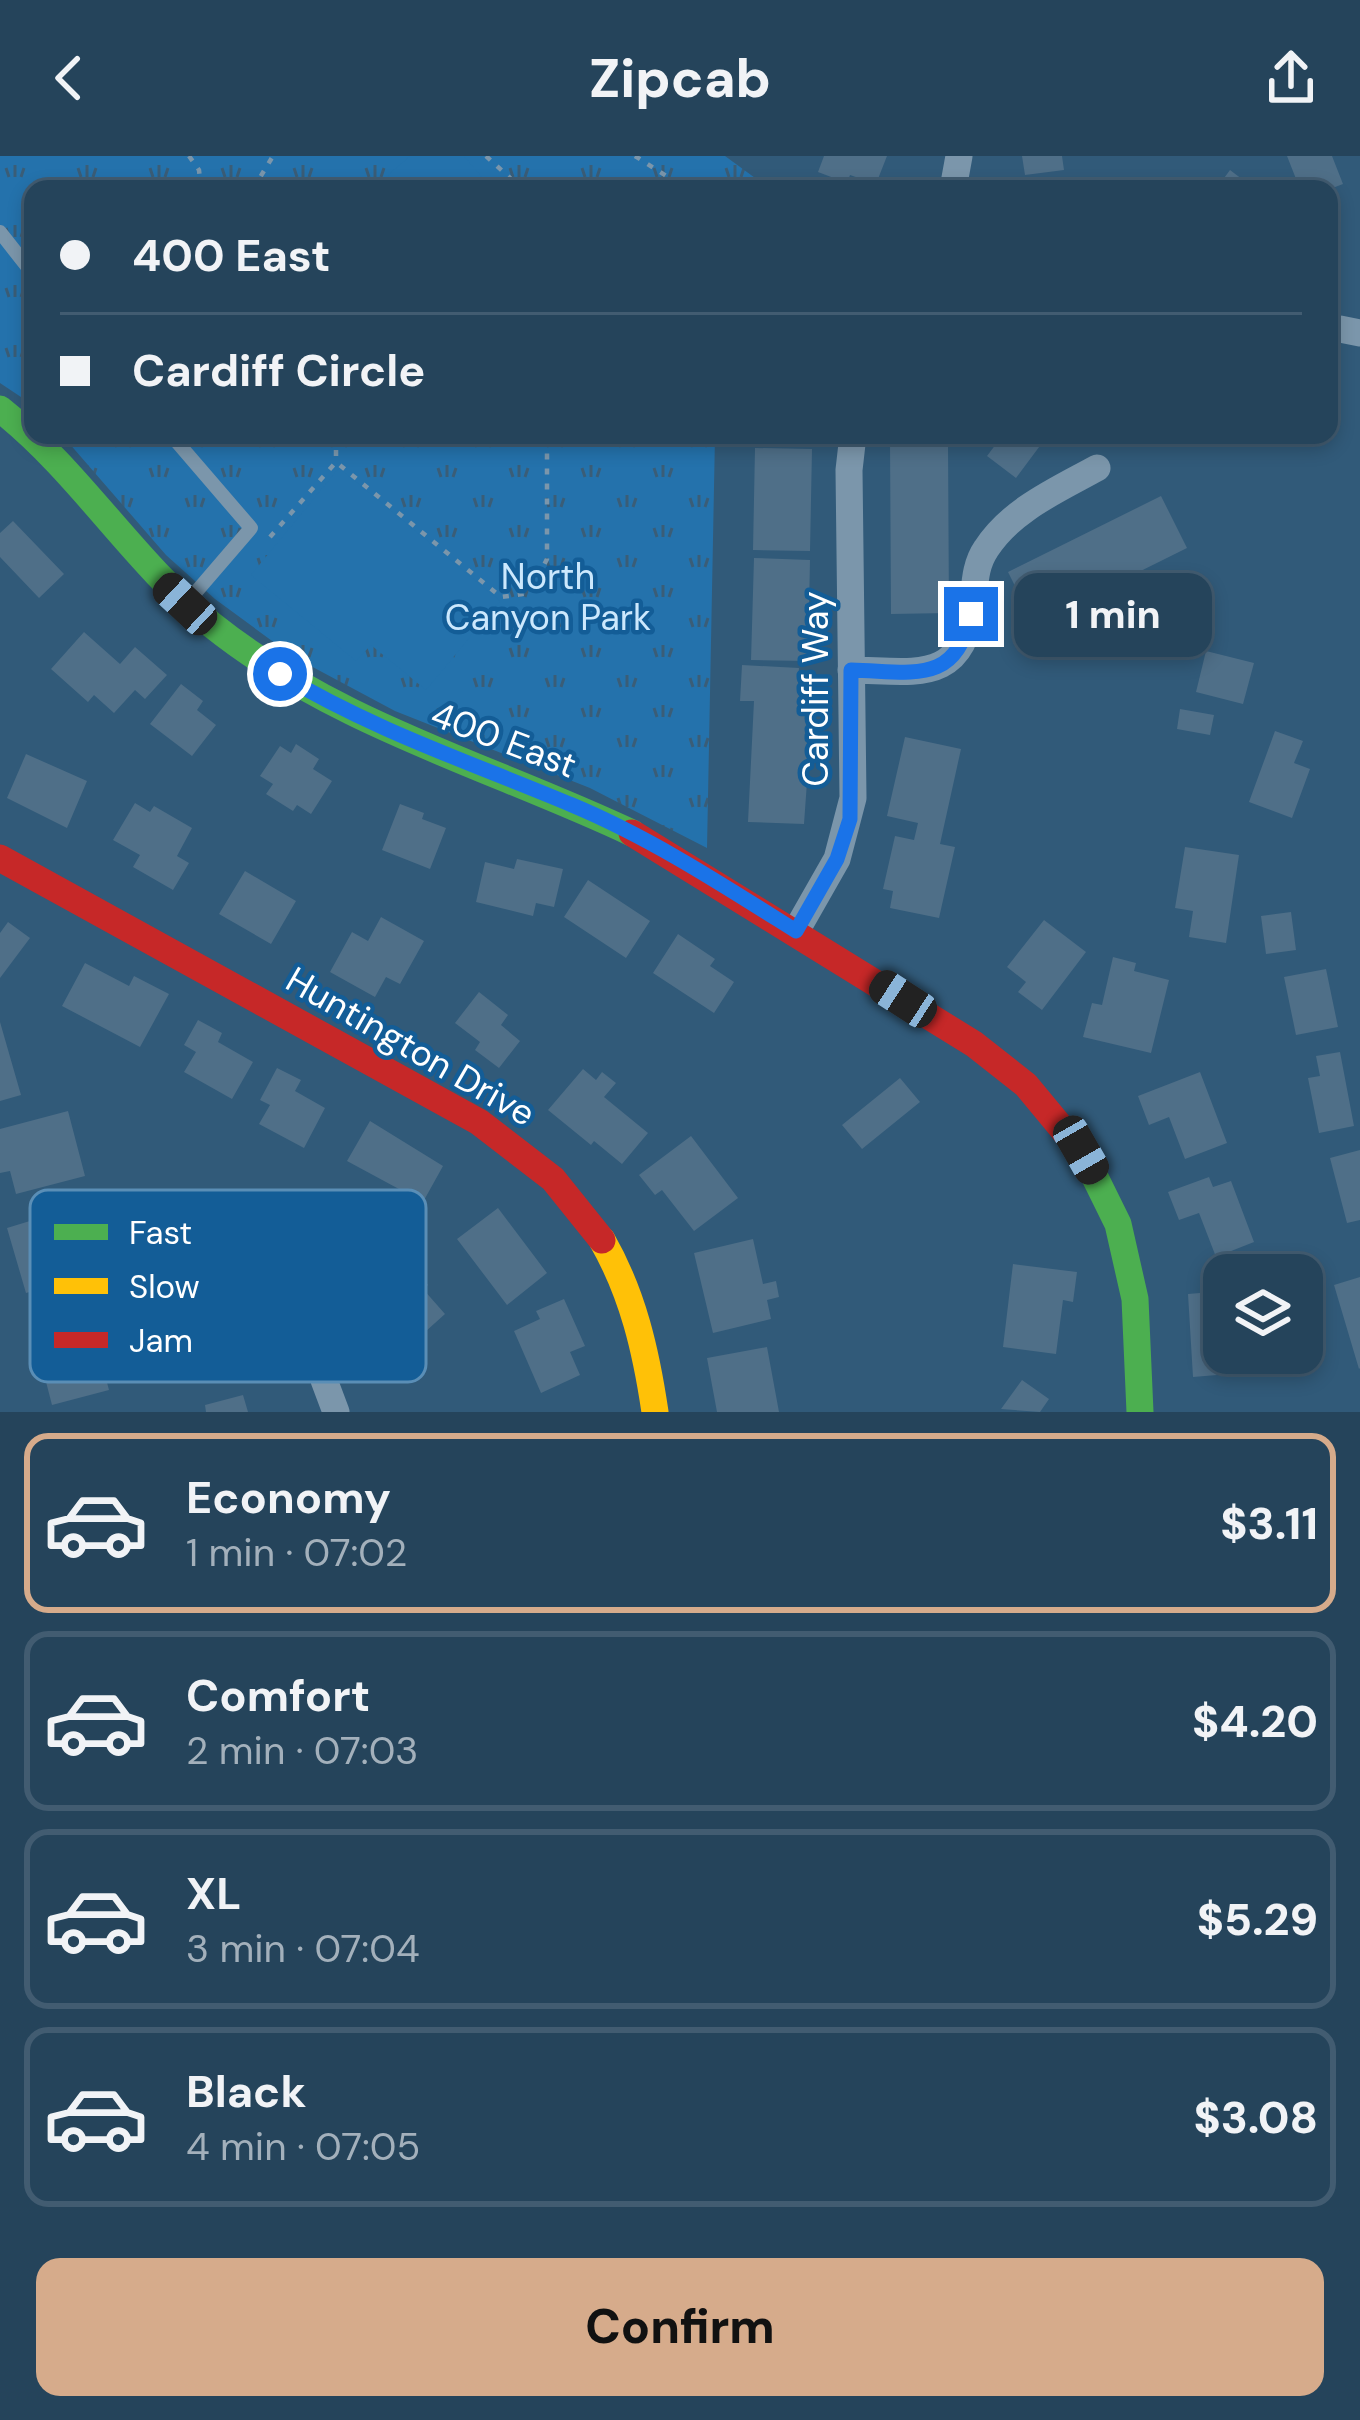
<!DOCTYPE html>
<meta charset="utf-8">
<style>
:root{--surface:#25445b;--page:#314e64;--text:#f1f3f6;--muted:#a3b0bb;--line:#425c71;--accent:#d6ab8b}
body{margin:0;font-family:"DM Sans",sans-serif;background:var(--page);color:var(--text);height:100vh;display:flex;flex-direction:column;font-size:45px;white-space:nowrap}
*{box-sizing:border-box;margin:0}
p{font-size:39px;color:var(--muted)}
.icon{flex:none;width:66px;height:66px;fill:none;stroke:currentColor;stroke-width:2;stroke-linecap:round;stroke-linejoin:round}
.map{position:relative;height:1256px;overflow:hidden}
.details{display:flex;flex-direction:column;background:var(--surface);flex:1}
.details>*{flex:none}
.banner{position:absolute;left:24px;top:24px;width:1314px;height:264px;border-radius:24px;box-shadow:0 6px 18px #0003,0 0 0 3px var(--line);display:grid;align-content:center;height:264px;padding:0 36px;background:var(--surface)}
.tools{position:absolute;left:1203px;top:1098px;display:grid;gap:24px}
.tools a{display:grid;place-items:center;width:120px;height:120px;border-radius:24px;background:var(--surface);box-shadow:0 6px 18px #0003,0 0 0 3px var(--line);font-size:60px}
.end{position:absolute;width:54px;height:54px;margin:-27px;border:15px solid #1a73e8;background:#fff;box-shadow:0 0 0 6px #fff}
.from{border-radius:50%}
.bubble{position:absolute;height:84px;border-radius:24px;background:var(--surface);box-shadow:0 6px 18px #0003,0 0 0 3px var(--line);font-size:39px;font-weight:800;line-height:84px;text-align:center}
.car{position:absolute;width:36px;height:72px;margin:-36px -18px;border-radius:15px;box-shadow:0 0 9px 3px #0007;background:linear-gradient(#222 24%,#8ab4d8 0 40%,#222 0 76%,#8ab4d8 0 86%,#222 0)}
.banner b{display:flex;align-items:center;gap:42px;height:114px;font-size:45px}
.banner b+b{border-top:3px solid var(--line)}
.banner i{width:30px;height:30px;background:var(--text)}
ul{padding:21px 0 0;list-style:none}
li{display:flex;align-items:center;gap:36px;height:180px;margin:0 24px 18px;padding:0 12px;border:6px solid var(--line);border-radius:24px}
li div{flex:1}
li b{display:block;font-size:45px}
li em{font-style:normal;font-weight:800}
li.selected{border-color:var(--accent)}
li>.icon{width:108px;height:108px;stroke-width:1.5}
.action{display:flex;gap:24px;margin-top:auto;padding:24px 36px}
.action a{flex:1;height:138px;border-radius:24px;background:var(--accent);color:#111;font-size:48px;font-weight:800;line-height:138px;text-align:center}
header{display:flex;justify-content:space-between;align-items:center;height:156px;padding:0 36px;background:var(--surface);font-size:54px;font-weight:800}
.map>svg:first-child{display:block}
.grass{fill:url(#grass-tufts)}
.garden{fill:#2472ac}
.building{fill:#4f6f88}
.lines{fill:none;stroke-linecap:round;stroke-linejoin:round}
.path{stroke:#7b96ab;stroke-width:4.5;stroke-dasharray:6 9;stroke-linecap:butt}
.lane{stroke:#7b96ab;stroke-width:14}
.street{stroke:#7b96ab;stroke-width:27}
.fast{stroke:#4caf50;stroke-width:27}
.slow{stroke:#ffc107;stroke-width:27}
.jam{stroke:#c62828;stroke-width:27}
.route{stroke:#1a73e8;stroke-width:15}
.labels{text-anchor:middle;stroke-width:9;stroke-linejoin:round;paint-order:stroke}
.park-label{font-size:36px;fill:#cce8fd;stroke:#135d97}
.street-label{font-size:36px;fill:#fff;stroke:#135d97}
.key{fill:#135d97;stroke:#5a8eb6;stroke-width:3}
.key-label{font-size:33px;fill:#fff}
</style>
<header><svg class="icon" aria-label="back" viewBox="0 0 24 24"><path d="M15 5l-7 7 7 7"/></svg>Zipcab<svg class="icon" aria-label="share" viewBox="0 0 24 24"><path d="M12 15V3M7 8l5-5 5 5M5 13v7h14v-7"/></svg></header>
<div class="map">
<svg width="1360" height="1256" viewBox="0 0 1360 1256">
<defs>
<pattern id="grass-tufts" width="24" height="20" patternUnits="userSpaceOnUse" patternTransform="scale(3)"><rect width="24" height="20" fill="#2472ac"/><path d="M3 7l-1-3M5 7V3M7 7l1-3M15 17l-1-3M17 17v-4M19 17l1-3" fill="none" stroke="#3a5d77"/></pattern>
</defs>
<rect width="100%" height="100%" fill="#315a79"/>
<!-- grass -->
<path class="grass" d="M0 0H725L770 33H33V249L0 227Z
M62 279H715L707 692 590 632 395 555 294 501 215 443 166 399Z"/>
<!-- garden -->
<path class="garden" d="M410 0H464L485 25 476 33H400L388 19Z
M339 312 500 445 426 534 371 489 356 505 251 419Z"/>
<!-- building -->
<path class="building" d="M824 0H887L876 28 850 19 847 27 818 16Z
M1022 0H1062L1064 14 1025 19Z
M1287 0H1332L1343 28 1330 33H1300Z
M1230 14 1255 33H1216Z
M984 279H1048L1016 322 987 300 996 288Z
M890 287H948L949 457 891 458Z
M755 292 812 293 810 395 753 394Z
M1161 340 1187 392 1034 468 1008 416Z
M13 365 64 418 39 442 0 401V377Z
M754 402 810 404 808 505 751 504Z
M84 476 120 508 135 491 167 519 145 543 135 534 114 557 94 539 88 546 51 513Z
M1206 495 1254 507 1243 548 1196 536Z
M742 509 799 512 798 527 814 528 804 668 748 666 754 545H740Z
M181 528 203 545 197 554 216 569 192 600 150 568Z
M1180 553 1214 559 1210 579 1177 573Z
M1275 575 1303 585 1294 607 1310 613 1292 662 1249 646Z
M905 581 961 593 940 688 955 691 939 762 890 752 893 735 883 733 895 680 914 684 918 667 887 660Z
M296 588 319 603 313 613 332 625 311 658 297 649 293 655 266 638 273 628 260 620 280 590 291 597Z
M26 598 87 625 67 672 7 642Z
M135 647 150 656 154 650 192 672 177 700 189 707 173 734 133 711 140 699 113 684Z
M400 648 424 657 422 663 446 672 430 713 382 694Z
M1185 691 1239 699 1226 787 1189 781 1193 755 1175 752Z
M517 703 563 713 554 751 536 747 533 760 476 746 485 706 514 713Z
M245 715 296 745 271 788 219 758Z
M588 724 650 765 626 802 564 761Z
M1291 756 1296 794 1266 798 1261 760Z
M381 761 424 785 400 828 386 821 375 841 330 816 352 776 368 785Z
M1044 764 1086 796 1042 854 1018 836 1026 826 1007 811Z
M8 766 30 782 0 822V777Z
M678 778 715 803 710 810 734 826 714 857 653 817Z
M1113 801 1136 807 1134 815 1169 824 1151 897 1083 881 1092 847 1102 849Z
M85 807 129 830 134 820 169 838 140 891 62 850Z
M1326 813 1338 871 1296 879 1284 821Z
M479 836 508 859 501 869 520 885 499 912 475 894 480 886 455 867Z
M198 864 222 877 218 886 253 906 232 943 184 916 196 896 184 889Z
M0 866 21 939 0 945Z
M1340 896 1354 970 1319 977 1308 922 1320 920 1316 900Z
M277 912 301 924 295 935 325 952 304 992 259 968 270 949 260 944Z
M583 913 596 924 602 916 616 927 604 941 648 977 622 1008 594 985 591 989 548 954Z
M1200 916 1227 987 1185 1003 1169 961 1149 969 1138 940Z
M900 922 920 946 862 993 842 969Z
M68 955 85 1020 16 1038 10 1015 0 1017V973Z
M370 965 443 1010 423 1046 347 1005Z
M691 980 738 1042 694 1075 662 1034 655 1039 639 1019Z
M1360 994V1064L1347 1067 1330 1002Z
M1209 1021 1213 1031 1231 1025 1254 1086 1216 1101 1199 1057 1179 1064 1168 1036Z
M498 1052 547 1117 507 1149 457 1083Z
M56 1057 66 1090 79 1086 84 1102 71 1105 76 1123 26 1137 7 1072Z
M753 1083 763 1128 776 1125 779 1141 767 1144 771 1163 713 1177 694 1097Z
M389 1099 408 1120 414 1114 428 1129 423 1133 445 1158 405 1194 351 1133Z
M1013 1108 1077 1116 1073 1146 1063 1144 1056 1198 1003 1191Z
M1360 1121V1212L1359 1213 1334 1129Z
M1224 1135V1197H1227L1229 1218 1193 1221 1188 1138Z
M564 1143 585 1190 570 1196 580 1219 541 1237 514 1175 540 1163 536 1155Z
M99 1145 109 1182 96 1185 109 1234 52 1249 30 1164Z
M767 1191 779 1256H717L707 1202Z
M1022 1224 1049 1243 1040 1256 1001 1253Z
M243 1239 248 1256H206L205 1249Z"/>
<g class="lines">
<!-- path -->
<path class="path" d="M189 0 199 14 201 33
M486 0 522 33
M635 0 668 21 676 33
M253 33 273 0
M336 279V303
M270 381 336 306 501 441 530 437 547 403V279"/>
<!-- lane -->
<path class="lane" d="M0 76 33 118
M171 279 251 372 190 443"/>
<!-- street -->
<path class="street" d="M953 33 959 0
M1340 173 1360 177
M851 514C918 515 963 529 973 446 975 428 975 409 986 393 1011 354 1057 334 1097 312
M796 775 837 703 853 642 849 314 853 279
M324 1224 336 1256"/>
<!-- fast -->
<path class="fast" d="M0 253C80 316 133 406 212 469 337 569 490 610 632 677
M1084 999 1118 1068 1135 1143 1140 1256"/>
<!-- slow -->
<path class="slow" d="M602 1084C633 1138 646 1195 655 1256"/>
<!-- jam -->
<path class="jam" d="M632 677 974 888 1026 929 1084 999
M0 702 479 966 553 1023 602 1084"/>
</g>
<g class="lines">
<!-- route -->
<path class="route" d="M280 518C373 574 472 607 572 649 651 682 723 729 796 775L837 703 850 663 851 514C911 515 956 531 971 458"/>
</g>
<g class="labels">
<!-- park labels -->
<g class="park-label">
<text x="548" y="433">North<tspan x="548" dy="41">Canyon Park</tspan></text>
</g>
<!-- street labels -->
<g class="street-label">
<text transform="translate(815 533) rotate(-90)" y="13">Cardiff Way</text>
<text transform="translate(504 583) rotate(21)" y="13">400 East</text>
<text transform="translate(411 890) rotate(30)" y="13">Huntington Drive</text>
</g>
</g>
<!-- legend -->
<rect x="30" y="1034" width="396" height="192" rx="18" class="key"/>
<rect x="54" y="1068" width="54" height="16" fill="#4caf50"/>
<rect x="54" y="1122" width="54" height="16" fill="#ffc107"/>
<rect x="54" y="1176" width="54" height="16" fill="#c62828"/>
<g class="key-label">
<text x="129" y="1088">Fast</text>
<text x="129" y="1142">Slow</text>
<text x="129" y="1196">Jam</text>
</g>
</svg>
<div class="tools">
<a><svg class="icon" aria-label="layers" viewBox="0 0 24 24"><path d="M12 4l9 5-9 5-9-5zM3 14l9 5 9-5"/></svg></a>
</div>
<i class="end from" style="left:280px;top:518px"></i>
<i class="end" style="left:971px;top:458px"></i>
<div class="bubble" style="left:1014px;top:417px;width:198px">1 min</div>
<i class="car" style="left:185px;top:448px;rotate:313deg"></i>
<i class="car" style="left:903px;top:843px;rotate:303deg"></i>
<i class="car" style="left:1081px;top:994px;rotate:150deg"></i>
<div class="banner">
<b><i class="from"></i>400 East</b>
<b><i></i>Cardiff Circle</b>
</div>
</div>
<section class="details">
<ul>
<li class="selected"><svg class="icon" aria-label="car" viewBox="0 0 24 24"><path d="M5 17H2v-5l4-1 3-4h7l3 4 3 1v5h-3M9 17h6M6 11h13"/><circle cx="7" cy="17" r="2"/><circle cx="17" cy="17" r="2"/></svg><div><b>Economy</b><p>1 min · 07:02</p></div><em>$3.11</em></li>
<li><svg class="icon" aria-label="car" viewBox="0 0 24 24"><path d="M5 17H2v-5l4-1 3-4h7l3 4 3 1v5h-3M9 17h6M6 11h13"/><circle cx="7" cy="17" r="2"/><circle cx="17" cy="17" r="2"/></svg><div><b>Comfort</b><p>2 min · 07:03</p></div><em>$4.20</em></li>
<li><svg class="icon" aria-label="car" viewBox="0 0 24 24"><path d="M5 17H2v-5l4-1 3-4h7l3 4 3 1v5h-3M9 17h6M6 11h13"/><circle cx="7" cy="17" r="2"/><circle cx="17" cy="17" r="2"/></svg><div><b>XL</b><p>3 min · 07:04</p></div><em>$5.29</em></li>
<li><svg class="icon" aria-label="car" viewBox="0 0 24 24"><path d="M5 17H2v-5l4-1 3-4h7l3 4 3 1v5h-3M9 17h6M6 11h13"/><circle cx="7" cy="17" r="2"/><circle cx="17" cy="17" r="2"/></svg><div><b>Black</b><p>4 min · 07:05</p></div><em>$3.08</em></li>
</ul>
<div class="action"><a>Confirm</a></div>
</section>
